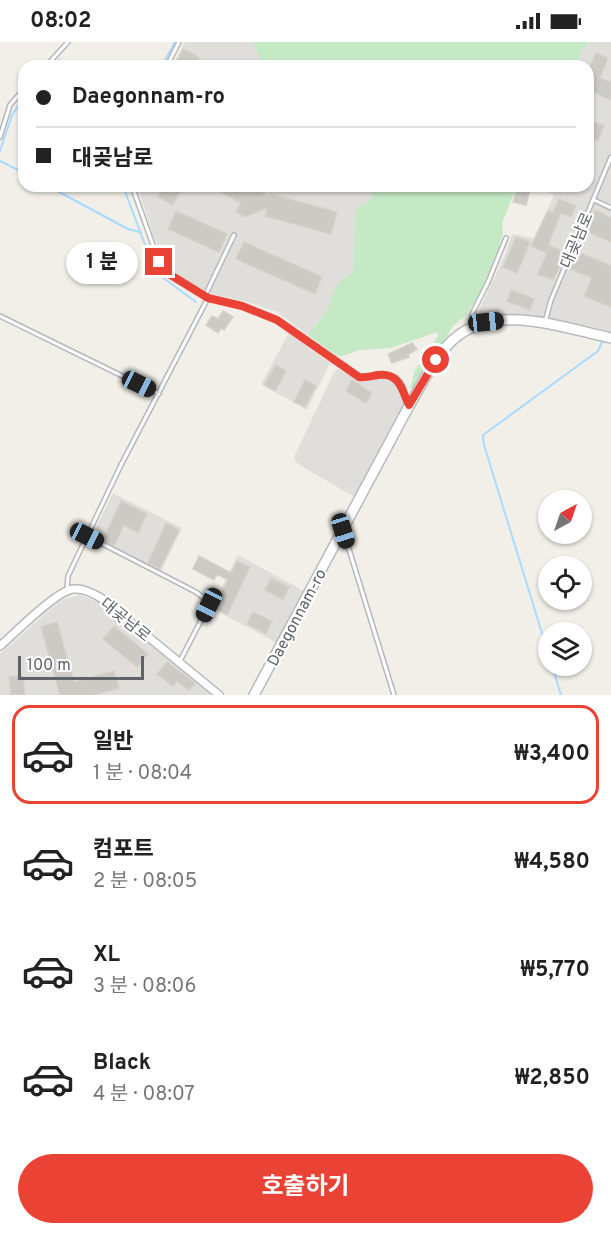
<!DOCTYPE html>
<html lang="ko">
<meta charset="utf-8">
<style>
:root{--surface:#fff;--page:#f2f2f2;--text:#222;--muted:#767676;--line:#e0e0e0;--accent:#ea4335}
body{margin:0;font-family:Overpass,"Noto Sans KR",sans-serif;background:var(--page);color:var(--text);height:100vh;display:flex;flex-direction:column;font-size:22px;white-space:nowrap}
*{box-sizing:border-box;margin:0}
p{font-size:20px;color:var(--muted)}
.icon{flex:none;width:33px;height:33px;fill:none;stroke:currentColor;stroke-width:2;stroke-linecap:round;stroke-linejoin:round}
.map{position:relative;height:653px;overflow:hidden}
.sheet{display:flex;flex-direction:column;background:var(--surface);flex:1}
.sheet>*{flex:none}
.guide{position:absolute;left:18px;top:18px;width:576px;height:132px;border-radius:18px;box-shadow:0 2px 4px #0004;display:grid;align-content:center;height:132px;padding:0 18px;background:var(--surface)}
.needle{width:39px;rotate:40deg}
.buttons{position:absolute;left:538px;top:448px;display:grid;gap:12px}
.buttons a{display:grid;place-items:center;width:54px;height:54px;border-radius:50%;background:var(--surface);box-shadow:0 2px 4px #0004;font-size:30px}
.scale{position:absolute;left:18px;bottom:15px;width:126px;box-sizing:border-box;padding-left:6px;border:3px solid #5f6368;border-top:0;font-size:16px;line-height:21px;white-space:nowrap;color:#5f6368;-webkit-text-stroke:4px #fff;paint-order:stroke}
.end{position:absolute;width:27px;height:27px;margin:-14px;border:8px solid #ea4335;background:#fff;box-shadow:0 0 0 3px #fff}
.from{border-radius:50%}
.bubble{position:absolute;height:42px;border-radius:21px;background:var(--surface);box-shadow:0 2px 4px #0004;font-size:20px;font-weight:700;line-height:42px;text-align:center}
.car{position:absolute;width:18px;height:36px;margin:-18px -9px;border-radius:8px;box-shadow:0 0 4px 2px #0007;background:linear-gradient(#222 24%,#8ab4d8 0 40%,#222 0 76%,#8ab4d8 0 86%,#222 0)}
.guide b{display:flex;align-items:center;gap:21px;height:57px;font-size:22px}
.guide b+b{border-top:2px solid var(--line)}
.guide i{width:15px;height:15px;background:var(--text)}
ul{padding:10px 0 0;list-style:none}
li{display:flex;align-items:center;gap:18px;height:99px;margin:0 12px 9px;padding:0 6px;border:3px solid transparent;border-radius:18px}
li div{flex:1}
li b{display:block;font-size:22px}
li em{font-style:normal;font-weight:700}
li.on{border-color:var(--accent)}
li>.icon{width:54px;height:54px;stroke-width:1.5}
.primary-button{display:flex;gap:12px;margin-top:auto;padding:12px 18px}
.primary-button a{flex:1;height:69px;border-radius:36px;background:var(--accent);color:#fff;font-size:24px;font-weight:700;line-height:69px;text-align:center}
.status{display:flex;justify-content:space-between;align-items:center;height:42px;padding:0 30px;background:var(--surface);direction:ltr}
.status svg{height:16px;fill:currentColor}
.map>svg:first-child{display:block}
.industrial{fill:#e0deda}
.green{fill:#c5e8c5}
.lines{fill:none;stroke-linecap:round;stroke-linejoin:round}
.stream{stroke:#aadaff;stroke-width:2}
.building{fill:#cccac5;stroke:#d6d1c6;stroke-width:1.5}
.lane-casing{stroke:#b5b8bc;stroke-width:6}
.street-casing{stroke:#b5b8bc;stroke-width:10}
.secondary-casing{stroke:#b6babf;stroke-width:12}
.lane{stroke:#fff;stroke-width:3}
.street{stroke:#fff;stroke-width:7}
.secondary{stroke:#fff;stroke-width:9}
.route{stroke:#ea4335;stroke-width:8}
.labels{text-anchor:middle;stroke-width:4.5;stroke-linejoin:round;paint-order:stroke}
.street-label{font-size:16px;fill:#5f6368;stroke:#fff}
</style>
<div class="status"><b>08:02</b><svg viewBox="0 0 49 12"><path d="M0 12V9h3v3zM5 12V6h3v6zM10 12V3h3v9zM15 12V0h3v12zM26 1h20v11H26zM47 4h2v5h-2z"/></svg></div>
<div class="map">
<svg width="611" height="653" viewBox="0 0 611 653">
<rect width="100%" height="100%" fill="#f1efe8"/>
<!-- industrial -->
<path class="industrial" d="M185 0H253L260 16 259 24H172Z
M588 0H611V291L549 278 506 274 483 275 479 272V268L505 213 512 192 534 196 554 153 538 144H588V24H576L581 10Z
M137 144H374L371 157 355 170 353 229 342 237 335 248 325 272 308 293 277 270 248 260 211 252 195 244 170 227 161 213 153 193Z
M289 291 330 321 307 368 261 342Z
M338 327 362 340 386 335 393 338 399 343 406 361 358 451 353 454 303 425 296 420 294 415 333 332Z
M113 451 182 486 159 533 90 498Z
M238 513 304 549 277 601 211 566Z
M79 553 97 559 211 653H0V612L52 566 64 557Z"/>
<!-- green -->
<path class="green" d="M253 0H588L581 10 576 24H259L260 16Z
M374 144H517L502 181 503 191 497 210 479 253 466 273 453 284 414 347 410 346 415 328 438 294 437 290 391 306 359 308 342 314H337L308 293 325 272 338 241 353 229 355 170 358 166 371 157Z"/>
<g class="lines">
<!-- stream -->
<path class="stream" d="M53 24 59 18
M162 24 175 0
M0 109 12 73 24 55
M0 119 24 131
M48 144 128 187 140 190
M123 144 153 224 162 235 196 260
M549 614 484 403 483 393 598 309 602 300
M552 624 561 653"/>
</g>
<!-- building -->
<path class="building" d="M183 7 199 15 194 24H175Z
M596 11 608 16 600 36 611 40V58L588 48V29Z
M588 77 604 84 598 99 588 95Z
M164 144H183L173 163 158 155Z
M209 144H249L270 155 271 152 337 170 331 192 265 174 267 166 245 175 236 170 241 161Z
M518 144H531L526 163 513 160Z
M559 157 576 164 571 175 561 171 548 203 567 211 553 238 538 232 547 211 531 204 548 169 553 171Z
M595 168 611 176V200L586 189Z
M176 169 227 192 219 210 168 187Z
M516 195 530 200 517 231 503 225Z
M244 200 322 235 315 252 236 217Z
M578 210 611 224V265L584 254 592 236 568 226 574 214 576 215Z
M511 248 534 257 530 268 507 259Z
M223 269 233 275 224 288 221 286 218 291 206 283 212 274 218 277Z
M412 301 417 307 408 313 409 315 392 321 388 312Z
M276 323 286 329 275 349 264 343Z
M305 338 316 344 305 365 294 360Z
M352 338 372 351 366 361 346 349Z
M121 459 147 472 138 491 124 483 114 504 103 498Z
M166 481 179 488 160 527 148 521Z
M199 514 231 531 237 519 250 525 227 573 214 566 228 538 217 532 214 538 193 527Z
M271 536 289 545 283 558 265 548Z
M253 570 272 579 266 592 247 582Z
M57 580 74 640 114 629 119 646 93 653H60L41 585Z
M114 584 148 612 137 625 103 597Z
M167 620 195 641 189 648 177 639 173 644 157 632Z
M23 634 25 653H11L9 635Z"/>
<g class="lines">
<defs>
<path id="lane" d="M46 24 68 0
M167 24 179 0
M0 95 10 63 24 47
M132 144 159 220 169 232 208 256 241 264 277 278 359 335C373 338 392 325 402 343 405 348 405 356 408 362
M594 158 611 166
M205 254 234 193
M0 274 159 352
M545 280 551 258 611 115
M472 283V272L488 240 506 196
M344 491 394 653
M87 494 196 550 209 560V563L180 619
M67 547 68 534 121 423 208 256"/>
<path id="street" d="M0 604C14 592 58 547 74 547 84 546 93 551 101 556L219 653"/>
<path id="secondary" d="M254 653 409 364C421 344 431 322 446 305 487 257 559 285 611 296"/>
</defs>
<!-- lane casing -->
<use href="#lane" class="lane-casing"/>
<!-- street casing -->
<use href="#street" class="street-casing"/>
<!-- secondary casing -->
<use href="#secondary" class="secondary-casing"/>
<!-- lane -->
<use href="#lane" class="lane"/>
<!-- street -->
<use href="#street" class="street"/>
<!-- secondary -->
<use href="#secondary" class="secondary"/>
</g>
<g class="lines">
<!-- route -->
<path class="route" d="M159 220 169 232 208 256 242 264 277 278 359 335C366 336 372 334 378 333 400 330 402 349 409 363L436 318"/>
</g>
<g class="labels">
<!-- street labels -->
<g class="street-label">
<text transform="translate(576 198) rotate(-67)" y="6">대곶남로</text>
<text transform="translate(296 575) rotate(-62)" y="6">Daegonnam-ro</text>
<text transform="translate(126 577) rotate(39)" y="6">대곶남로</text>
</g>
</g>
</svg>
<div class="buttons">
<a><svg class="needle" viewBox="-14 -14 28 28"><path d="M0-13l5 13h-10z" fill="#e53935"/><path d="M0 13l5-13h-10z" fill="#767676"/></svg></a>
<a><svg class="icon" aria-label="locate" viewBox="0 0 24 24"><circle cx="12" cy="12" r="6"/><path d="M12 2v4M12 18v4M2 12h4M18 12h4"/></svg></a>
<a><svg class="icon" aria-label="layers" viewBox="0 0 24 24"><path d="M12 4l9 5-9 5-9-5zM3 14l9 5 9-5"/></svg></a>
</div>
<div class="scale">100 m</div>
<i class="end from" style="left:436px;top:318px"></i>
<i class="end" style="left:159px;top:220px"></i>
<div class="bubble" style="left:66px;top:200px;width:72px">1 분</div>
<i class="car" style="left:486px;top:280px;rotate:84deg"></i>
<i class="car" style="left:139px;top:342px;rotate:116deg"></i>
<i class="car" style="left:343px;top:489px;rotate:163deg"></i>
<i class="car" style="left:87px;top:494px;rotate:117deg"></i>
<i class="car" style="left:209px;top:563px;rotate:206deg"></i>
<div class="guide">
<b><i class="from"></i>Daegonnam-ro</b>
<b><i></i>대곶남로</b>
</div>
</div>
<section class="sheet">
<ul>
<li class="on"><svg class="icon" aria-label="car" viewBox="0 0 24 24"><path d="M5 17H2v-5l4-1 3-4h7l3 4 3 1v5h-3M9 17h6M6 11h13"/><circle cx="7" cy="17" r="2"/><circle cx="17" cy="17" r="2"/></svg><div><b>일반</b><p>1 분 · 08:04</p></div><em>₩3,400</em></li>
<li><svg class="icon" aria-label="car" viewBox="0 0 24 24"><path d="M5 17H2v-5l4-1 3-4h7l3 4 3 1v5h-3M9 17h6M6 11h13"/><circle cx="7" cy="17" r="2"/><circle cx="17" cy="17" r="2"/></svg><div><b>컴포트</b><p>2 분 · 08:05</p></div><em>₩4,580</em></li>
<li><svg class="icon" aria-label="car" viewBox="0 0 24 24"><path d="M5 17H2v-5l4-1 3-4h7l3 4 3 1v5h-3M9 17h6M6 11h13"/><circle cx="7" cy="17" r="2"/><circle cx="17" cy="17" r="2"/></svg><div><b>XL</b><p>3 분 · 08:06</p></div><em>₩5,770</em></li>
<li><svg class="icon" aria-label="car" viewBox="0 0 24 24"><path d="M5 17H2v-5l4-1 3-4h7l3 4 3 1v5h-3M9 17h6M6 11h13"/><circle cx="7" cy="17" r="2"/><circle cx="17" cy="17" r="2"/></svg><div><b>Black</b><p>4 분 · 08:07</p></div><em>₩2,850</em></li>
</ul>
<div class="primary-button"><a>호출하기</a></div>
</section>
